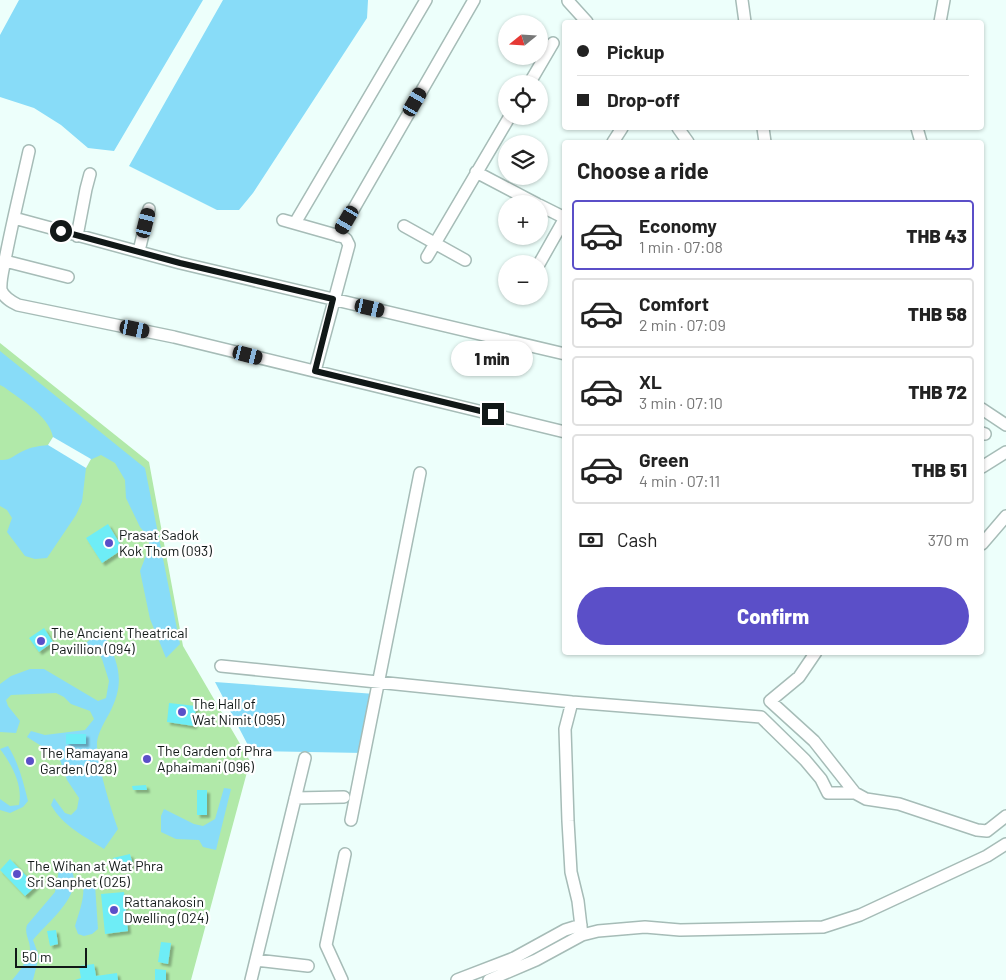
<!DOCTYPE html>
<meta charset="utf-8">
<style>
:root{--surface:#fff;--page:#f2f2f2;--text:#222;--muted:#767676;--line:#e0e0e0;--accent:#5b4fc8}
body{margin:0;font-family:Barlow,sans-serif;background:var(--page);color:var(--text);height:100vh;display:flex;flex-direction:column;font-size:19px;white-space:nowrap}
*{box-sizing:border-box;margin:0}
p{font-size:16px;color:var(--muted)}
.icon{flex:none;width:28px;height:28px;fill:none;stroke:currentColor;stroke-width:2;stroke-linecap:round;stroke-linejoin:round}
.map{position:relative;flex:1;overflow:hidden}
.side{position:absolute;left:562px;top:140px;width:422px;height:515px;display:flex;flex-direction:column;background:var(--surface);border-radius:5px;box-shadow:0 1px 4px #0004}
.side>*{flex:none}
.guide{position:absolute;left:562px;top:20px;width:422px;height:110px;border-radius:5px;box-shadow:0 1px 4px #0004;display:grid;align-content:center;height:110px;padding:0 15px;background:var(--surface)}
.needle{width:32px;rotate:252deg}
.fabs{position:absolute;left:498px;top:15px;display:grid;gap:10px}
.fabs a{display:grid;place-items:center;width:50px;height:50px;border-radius:50%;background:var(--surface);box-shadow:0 1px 4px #0004;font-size:25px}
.scale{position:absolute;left:15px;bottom:12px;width:72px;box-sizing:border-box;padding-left:5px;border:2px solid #111817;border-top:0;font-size:14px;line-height:18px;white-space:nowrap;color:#111817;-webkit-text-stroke:4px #fff;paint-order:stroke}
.end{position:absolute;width:22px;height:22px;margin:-11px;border:6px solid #111817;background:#fff;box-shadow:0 0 0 2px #fff}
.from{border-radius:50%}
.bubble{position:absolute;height:35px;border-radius:18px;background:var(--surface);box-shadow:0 1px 4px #0004;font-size:16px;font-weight:800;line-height:35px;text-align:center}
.car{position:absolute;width:15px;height:30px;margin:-15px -8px;border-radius:6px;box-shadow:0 0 4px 1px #0007;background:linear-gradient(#222 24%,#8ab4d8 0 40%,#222 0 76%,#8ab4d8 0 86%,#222 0)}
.guide b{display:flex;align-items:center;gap:18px;height:48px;font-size:19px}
.guide b+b{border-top:1px solid var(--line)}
.guide i{width:12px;height:12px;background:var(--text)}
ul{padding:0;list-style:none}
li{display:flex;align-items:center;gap:15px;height:70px;margin:0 10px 8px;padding:0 5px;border:2px solid var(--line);border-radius:5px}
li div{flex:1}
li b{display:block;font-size:19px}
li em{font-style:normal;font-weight:800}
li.on{border-color:var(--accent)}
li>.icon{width:45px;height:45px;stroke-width:1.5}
h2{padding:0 15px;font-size:22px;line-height:60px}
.pay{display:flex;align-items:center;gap:12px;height:55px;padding:0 15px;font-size:19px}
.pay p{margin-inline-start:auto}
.action{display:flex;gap:10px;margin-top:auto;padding:10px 15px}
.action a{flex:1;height:58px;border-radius:30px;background:var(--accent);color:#fff;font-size:20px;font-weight:800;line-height:58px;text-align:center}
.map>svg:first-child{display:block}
.green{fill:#b1e9a9}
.water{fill:#88dcf8}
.pier{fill:#edfffb}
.building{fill:#6eedf6;filter:url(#shadow)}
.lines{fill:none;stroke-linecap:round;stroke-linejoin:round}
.street-casing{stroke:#a6bcb7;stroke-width:14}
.street{stroke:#fff;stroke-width:11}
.route{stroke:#111817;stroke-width:6}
.poi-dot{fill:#5b4fc8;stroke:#fff;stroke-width:2}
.labels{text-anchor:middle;stroke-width:4.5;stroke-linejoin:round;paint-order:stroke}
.poi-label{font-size:14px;fill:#111817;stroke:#fff;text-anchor:start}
</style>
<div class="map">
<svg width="1006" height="980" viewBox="0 0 1006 980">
<defs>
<filter id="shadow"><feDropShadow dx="3" dy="3" stdDeviation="1" flood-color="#0004"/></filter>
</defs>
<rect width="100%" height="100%" fill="#edfffb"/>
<!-- green -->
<path class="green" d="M0 343 149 462 183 646 250 761 191 980H0Z"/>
<!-- water -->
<path class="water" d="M19 0H203L114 151 88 148 61 125 34 108 0 97V35Z
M223 0H368L367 18 253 193 239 210H217L129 166Z
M0 351 145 468 180 644 166 658 150 619 140 571 149 548V538L140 527 126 498 125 480 115 463 101 455 90 460 86 468 82 502 76 515 47 558 35 559 25 556 7 532 12 518 7 510 0 506V460C10 461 14 455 23 451 31 447 39 446 48 445L53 437C48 415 21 400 4 387L0 385Z
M94 637H105C120 665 125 684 109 714 105 721 98 733 97 742 96 762 111 809 118 829L104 849C84 836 63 826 51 805L54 798 65 813 71 815 77 809 79 798 67 780 59 757 27 737 31 731 45 735 85 730 94 719 90 711 71 704 64 697 56 693 11 695 6 700 8 706 20 721 16 733 0 732V684L11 676 30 669H44L98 701 106 698 109 681 102 659 96 648 85 649 87 642Z
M215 682 375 694 364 753 251 751Z
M8 746C19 764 23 781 28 801L23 807 10 813 0 810V799L10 806 19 805C23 785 12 765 0 749Z
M224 788 231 789 216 850 203 847 199 840 176 839 161 832V816L164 809 194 824 203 826 215 819Z
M66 867 70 868C87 893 46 923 33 940L39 956 33 980H12C18 974 30 957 30 949 30 940 24 934 27 925L55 892 59 870Z
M87 881H93L95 885 98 929 92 934 84 936 78 934 75 926C79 912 85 898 83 884Z"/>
<!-- pier -->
<path class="pier" d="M53 437 91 459 86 468 48 445Z"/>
<!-- building -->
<path class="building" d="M108 524 123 549 102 563 86 538Z
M44 628 53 642 39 652 29 638Z
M169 703 196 706 194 726 167 722Z
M66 734H86V744H66Z
M146 785 147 790H133L132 786Z
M197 790H207V815H197Z
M130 854 133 865 116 869 113 858Z
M10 859 36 886 25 896 0 870Z
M124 892 128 931 105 934 101 894Z
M56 930 58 944 50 946 47 931Z
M161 942 171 943 168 964 158 962Z
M94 964 96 976 117 973 118 980H75L81 978 79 966Z
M155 969 166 970V980H155Z"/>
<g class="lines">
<defs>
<path id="street" d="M742 0 745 22
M568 1 587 22
M940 22 944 0
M529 84 553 43
M678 128 688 142
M763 128 765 142
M917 128 921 142
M613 142 622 128
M29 151C21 187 12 223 5 260 3 270 0 281 1 290 4 298 12 302 18 305L174 337 565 432
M476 172 537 204
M539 205 565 218
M14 218 180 263 565 354
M283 220 343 237 346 239 349 245 315 371
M295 223 426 0
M404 226 465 260
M77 236 86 189 90 174
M338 236 474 0
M139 251 149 209
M427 257 510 116
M5 261 68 277
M539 264 565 218
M982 409 1006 425
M982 433 985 434
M982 467 1006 452
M982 544 1006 516
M816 652 799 677 770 701 814 741 855 793 866 799 899 804 977 830 987 831 1006 816
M221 666 572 702 761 717 805 760 821 779 828 793H855
M572 702 565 729 568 821 571 872 578 901 582 935
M295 798 344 797
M351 820 420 473
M256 960 308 966
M251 980 305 758
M342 980 326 945 345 854
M457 980 514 958 565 930 581 925
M489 980 536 960 582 935 598 931 645 927 680 930 823 927 860 915 987 856 1006 844"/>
</defs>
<!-- street casing -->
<use href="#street" class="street-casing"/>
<!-- street -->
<use href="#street" class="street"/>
</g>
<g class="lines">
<!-- route -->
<path class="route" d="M61 231 180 263 333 299 315 371 493 414"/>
</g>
<!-- markers -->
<g class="poi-dot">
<circle cx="109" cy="543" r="5"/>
<circle cx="41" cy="641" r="5"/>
<circle cx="182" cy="712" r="5"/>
<circle cx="147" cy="759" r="5"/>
<circle cx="30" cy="761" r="5"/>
<circle cx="17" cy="874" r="5"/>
<circle cx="114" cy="910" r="5"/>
</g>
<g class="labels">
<!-- poi labels -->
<g class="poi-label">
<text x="119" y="540">Prasat Sadok<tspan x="119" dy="16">Kok Thom (093)</tspan></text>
<text x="51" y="638">The Ancient Theatrical<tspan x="51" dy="16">Pavillion (094)</tspan></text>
<text x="192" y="709">The Hall of<tspan x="192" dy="16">Wat Nimit (095)</tspan></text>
<text x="157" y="756">The Garden of Phra<tspan x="157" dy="16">Aphaimani (096)</tspan></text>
<text x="40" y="758">The Ramayana<tspan x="40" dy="16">Garden (028)</tspan></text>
<text x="27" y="871">The Wihan at Wat Phra<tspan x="27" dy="16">Sri Sanphet (025)</tspan></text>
<text x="124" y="907">Rattanakosin<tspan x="124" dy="16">Dwelling (024)</tspan></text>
</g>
</g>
</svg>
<div class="fabs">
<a><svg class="needle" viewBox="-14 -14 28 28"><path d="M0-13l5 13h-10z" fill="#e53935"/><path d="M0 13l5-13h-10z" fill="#767676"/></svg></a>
<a><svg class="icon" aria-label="locate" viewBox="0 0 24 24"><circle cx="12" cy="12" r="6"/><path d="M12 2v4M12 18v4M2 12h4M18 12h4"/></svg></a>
<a><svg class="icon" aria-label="layers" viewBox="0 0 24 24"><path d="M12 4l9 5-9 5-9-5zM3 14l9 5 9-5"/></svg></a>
<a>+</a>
<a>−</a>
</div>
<div class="scale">50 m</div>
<i class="end from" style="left:61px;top:231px"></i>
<i class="end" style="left:493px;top:414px"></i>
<div class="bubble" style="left:451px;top:341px;width:82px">1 min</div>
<i class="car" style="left:415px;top:102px;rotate:30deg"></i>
<i class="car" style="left:347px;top:220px;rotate:210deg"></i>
<i class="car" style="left:146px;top:223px;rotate:14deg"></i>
<i class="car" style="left:370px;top:308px;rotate:103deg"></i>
<i class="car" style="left:135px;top:329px;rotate:102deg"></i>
<i class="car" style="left:248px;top:355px;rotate:104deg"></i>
<div class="guide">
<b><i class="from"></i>Pickup</b>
<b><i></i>Drop-off</b>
</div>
<section class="side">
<h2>Choose a ride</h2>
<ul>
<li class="on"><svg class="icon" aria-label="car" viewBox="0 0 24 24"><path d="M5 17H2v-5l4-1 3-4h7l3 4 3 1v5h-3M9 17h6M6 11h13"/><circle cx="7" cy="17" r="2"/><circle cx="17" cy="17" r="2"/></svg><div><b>Economy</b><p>1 min · 07:08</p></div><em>THB 43</em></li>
<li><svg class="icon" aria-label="car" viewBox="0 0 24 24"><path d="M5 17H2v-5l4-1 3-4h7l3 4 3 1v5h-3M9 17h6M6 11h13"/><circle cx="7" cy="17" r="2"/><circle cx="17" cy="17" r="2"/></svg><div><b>Comfort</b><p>2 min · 07:09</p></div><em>THB 58</em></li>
<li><svg class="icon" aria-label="car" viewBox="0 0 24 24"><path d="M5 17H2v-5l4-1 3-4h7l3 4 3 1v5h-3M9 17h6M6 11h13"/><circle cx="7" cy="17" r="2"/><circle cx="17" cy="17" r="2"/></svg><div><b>XL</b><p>3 min · 07:10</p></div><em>THB 72</em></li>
<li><svg class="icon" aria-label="car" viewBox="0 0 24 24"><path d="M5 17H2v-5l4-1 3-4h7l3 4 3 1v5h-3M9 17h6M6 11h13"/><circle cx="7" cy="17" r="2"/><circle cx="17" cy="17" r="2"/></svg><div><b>Green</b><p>4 min · 07:11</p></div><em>THB 51</em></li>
</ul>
<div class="pay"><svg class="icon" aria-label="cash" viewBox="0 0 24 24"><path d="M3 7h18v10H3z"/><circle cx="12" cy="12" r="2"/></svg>Cash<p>370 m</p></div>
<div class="action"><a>Confirm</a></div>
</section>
</div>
